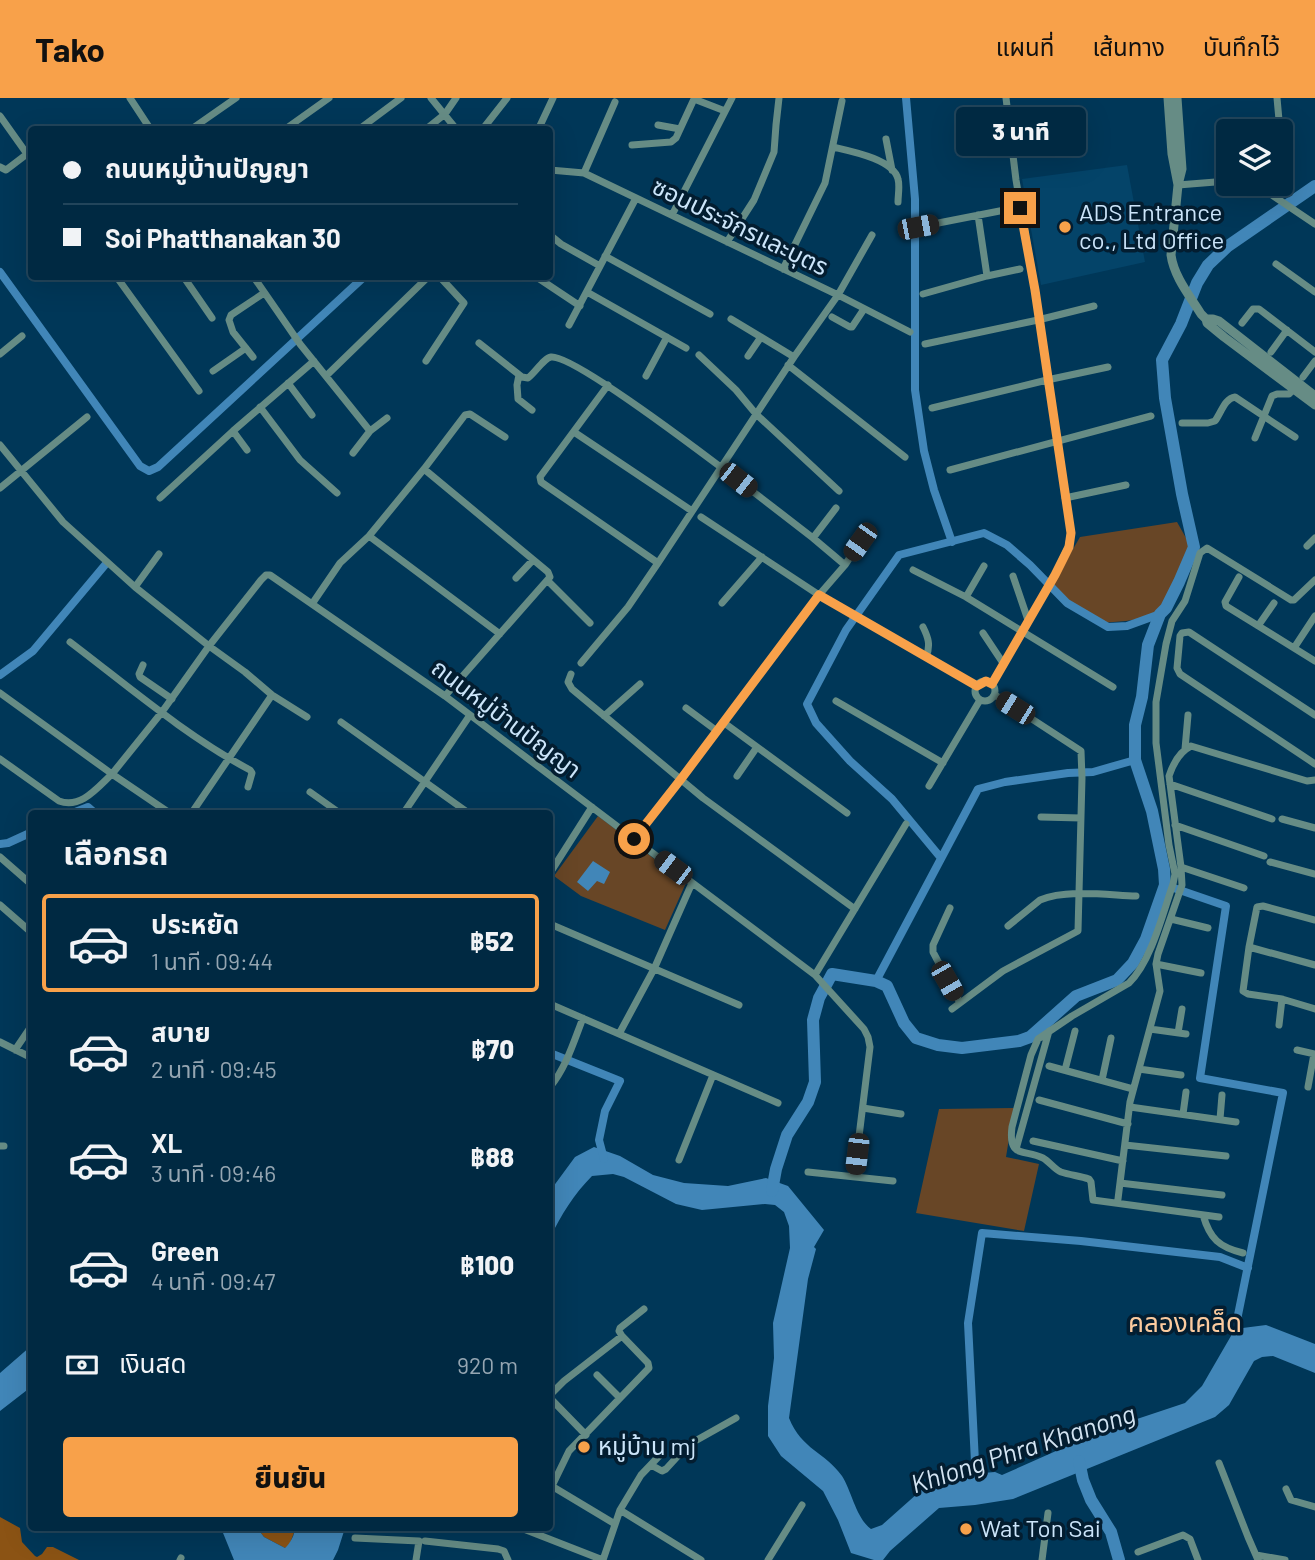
<!DOCTYPE html>
<html lang="th">
<meta charset="utf-8">
<style>
:root{--surface:#002942;--page:#0e354d;--text:#f1f3f6;--muted:#95a6b2;--line:#22455b;--accent:#f8a14a}
body{margin:0;font-family:Barlow,"Noto Sans Thai",sans-serif;background:var(--page);color:var(--text);height:100vh;display:flex;flex-direction:column;font-size:26px;white-space:nowrap}
*{box-sizing:border-box;margin:0}
p{font-size:23px;color:var(--muted)}
.icon{flex:none;width:38px;height:38px;fill:none;stroke:currentColor;stroke-width:2;stroke-linecap:round;stroke-linejoin:round}
.map{position:relative;flex:1;overflow:hidden}
.side{position:absolute;left:28px;top:712px;width:525px;height:721px;display:flex;flex-direction:column;background:var(--surface);border-radius:7px;box-shadow:0 7px 28px #0002,0 0 0 2px var(--line)}
.side>*{flex:none}
.top-card{position:absolute;left:28px;top:28px;width:525px;height:154px;border-radius:7px;box-shadow:0 7px 28px #0002,0 0 0 2px var(--line);display:grid;align-content:center;height:154px;padding:0 35px;background:var(--surface)}
.fabs{position:absolute;left:1216px;top:21px;display:grid;gap:14px}
.fabs a{display:grid;place-items:center;width:77px;height:77px;border-radius:7px;background:var(--surface);box-shadow:0 7px 28px #0002,0 0 0 2px var(--line);font-size:35px}
.end{position:absolute;width:32px;height:32px;margin:-16px;border:9px solid #f8a14a;background:#111;box-shadow:0 0 0 4px #111}
.from{border-radius:50%}
.bubble{position:absolute;height:49px;border-radius:7px;background:var(--surface);box-shadow:0 7px 28px #0002,0 0 0 2px var(--line);font-size:23px;font-weight:800;line-height:49px;text-align:center}
.car{position:absolute;width:21px;height:42px;margin:-21px -10px;border-radius:9px;box-shadow:0 0 5px 2px #0007;background:linear-gradient(#222 24%,#8ab4d8 0 40%,#222 0 76%,#8ab4d8 0 86%,#222 0)}
.top-card b{display:flex;align-items:center;gap:24px;height:66px;font-size:26px}
.top-card b+b{border-top:2px solid var(--line)}
.top-card i{width:18px;height:18px;background:var(--text)}
ul{padding:0;list-style:none}
li{display:flex;align-items:center;gap:21px;height:98px;margin:0 14px 10px;padding:0 21px;border:4px solid transparent;border-radius:7px}
li div{flex:1}
li b{display:block;font-size:26px}
li em{font-style:normal;font-weight:800}
li.selected{border-color:var(--accent)}
li>.icon{width:63px;height:63px;stroke-width:1.5}
h2{padding:0 35px;font-size:32px;line-height:84px}
.pay{display:flex;align-items:center;gap:18px;height:77px;padding:0 35px;font-size:26px}
.pay p{margin-inline-start:auto}
.button{display:flex;gap:14px;margin-top:auto;padding:14px 35px}
.button a{flex:1;height:80px;border-radius:7px;background:var(--accent);color:#111;font-size:28px;font-weight:800;line-height:80px;text-align:center}
header{display:flex;align-items:center;gap:42px;box-sizing:border-box;height:98px;padding:0 35px;background:var(--accent);color:#111}
header strong{font-size:33px}
nav{display:flex;gap:38px;margin-inline-start:auto;font-size:24px}
.map>svg:first-child{display:block}
.built{fill:#044469}
.green{fill:#684626}
.forest{fill:#8b5314}
.water{fill:#4186b8}
.lines{fill:none;stroke-linecap:round;stroke-linejoin:round}
.canal{stroke:#4186b8;stroke-width:8}
.river{stroke:#4186b8;stroke-width:12}
.minor{stroke:#668c85;stroke-width:7}
.tertiary{stroke:#668c85;stroke-width:9}
.route{stroke:#f8a14a;stroke-width:9}
.poi-dot{fill:#f8a14a;stroke:#031d30;stroke-width:2.5}
.labels{text-anchor:middle;stroke-width:7;stroke-linejoin:round;paint-order:stroke}
.poi-label{font-size:24px;fill:#cce5fa;stroke:#031d30;text-anchor:start}
.street-label{font-size:24px;fill:#cce5fa;stroke:#031d30}
.neighbourhood-label{font-size:26px;fill:#fccb9f;stroke:#031d30}
.water-label{font-size:26px;font-style:italic;fill:#d3e4f2;stroke:#031d30}
</style>
<header>
<strong>Tako</strong>
<nav><a>แผนที่</a><a>เส้นทาง</a><a>บันทึกไว้</a></nav>
</header>
<div class="map">
<svg width="1315" height="1462" viewBox="0 0 1315 1462">
<rect width="100%" height="100%" fill="#003758"/>
<!-- built -->
<path class="built" d="M1127 67 1145 164 1041 187 1022 81Z"/>
<!-- green -->
<path class="green" d="M1177 424 1190 447 1179 484 1156 518 1126 523 1101 525 1051 489 1080 439Z
M598 718 686 785 665 832 581 798 554 778Z
M1014 1010 1006 1059 1039 1066 1024 1133 916 1115 939 1011Z"/>
<!-- forest -->
<path class="forest" d="M0 1419 20 1430 22 1444 35 1458 37 1459 42 1456 47 1449H53L79 1462H0Z
M257 1430H295V1432L289 1448 285 1450 264 1439Z"/>
<!-- water -->
<path class="water" d="M593 763 610 774 604 786 597 783 588 793 577 784Z
M594 1049 620 1058 653 1077 684 1085 728 1088 766 1080 774 1083 788 1088 824 1132 814 1149 816 1151 808 1181 789 1320C802 1352 825 1354 842 1378 852 1394 856 1420 871 1431L882 1427 927 1387 972 1376 995 1374 1002 1377 1101 1333 1185 1305 1202 1288 1235 1231 1266 1227 1315 1246V1275L1273 1258 1262 1259 1254 1263 1229 1307 1215 1319 1013 1401 975 1407 939 1410 890 1453 883 1462H874L851 1455 838 1422 823 1393 781 1358 768 1338V1308L774 1260 773 1225 790 1150 789 1128 784 1114 775 1107 765 1106 702 1112 676 1106 624 1079 613 1076 592 1078C574 1096 561 1117 550 1140V1093L575 1059Z
M31 1248V1289L0 1313V1275Z
M221 1430H257L264 1439 285 1450C290 1446 295 1436 295 1430H345L338 1452 333 1462H234Z"/>
<g class="lines">
<!-- canal -->
<path class="canal" d="M906 0 915 101V292L924 353 934 392 952 444
M0 174 140 368 149 373 158 369 365 178
M0 577 33 553 105 467
M70 716 88 709 96 716
M0 746 8 745 32 734
M941 760 892 701 850 663 816 625 807 606 846 532 899 457 984 435 1007 447 1030 467 1067 505 1108 529 1127 528 1160 516
M1165 787 1226 808 1200 980 1283 995 1238 1217 1239 1239
M876 883 978 691 1005 684 1068 675 1093 674 1135 662
M550 955 620 983 605 1013 599 1042 604 1061
M976 1384 968 1225 982 1135 1081 1143 1220 1159 1248 1170"/>
<!-- river -->
<path class="river" d="M772 1093 776 1071 787 1037 808 1004 815 984 813 922 819 900 832 876 876 883 887 888 904 925 916 940 938 947 962 950 1019 943 1030 939 1076 898 1117 882 1133 865 1146 841 1165 787 1164 771 1152 713 1135 662V627L1142 599 1148 547 1160 516 1166 510 1179 484 1194 449 1182 396 1165 300 1162 262 1181 226 1197 185 1208 167 1228 148 1315 88
M1079 1363 1083 1382 1091 1402 1111 1434 1119 1462"/>
<!-- minor -->
<path class="minor" d="M130 0 151 32
M431 0 457 32
M1277 0 1280 33
M0 18 32 63
M658 27 680 31
M190 32 236 0
M284 32 329 0
M358 32 401 0
M425 32 445 16 456 0
M482 32 507 0
M538 32 553 0
M886 41 892 72
M632 47 671 44 676 40 694 1 725 13
M1281 47V53
M833 49C850 53 893 61 898 81 900 88 898 97 898 104
M1222 59 1228 60
M0 69 6 72 27 56
M550 72 584 75 838 197 910 234
M584 75 615 4
M1251 86 1263 91 1315 126
M1178 87 1228 83
M672 117 732 0
M978 117 987 178
M918 129 1020 109
M550 137 561 146 600 168
M727 144 754 102 774 54 776 27 779 0
M605 158 710 216
M1276 166 1315 194
M783 171 825 85 842 3
M116 178 199 293
M183 178 212 220
M253 178 300 246 370 333 387 320
M535 178 580 208
M587 194 686 250
M923 196 987 178 1020 171
M832 219 850 229H852L864 211
M731 221 794 259
M1242 225 1253 211H1259L1315 254
M569 227 636 100
M479 245 522 279 528 280C535 275 544 260 551 259 572 256 698 352 722 370
M925 246 1038 222 1094 208
M1271 254 1287 232
M0 256 22 238
M699 257 736 292 756 316 839 393
M748 258 761 239
M253 259 233 234 229 222 231 217 264 195
M426 263 464 205 439 178
M788 267 905 359
M213 273 246 250
M519 277 517 287 518 301 532 312
M326 278 429 178
M646 278 667 239
M1303 279 1315 263
M288 285 312 317
M608 287 540 379 541 384 658 465
M260 309 300 362 337 395
M932 310 1047 282 1108 269
M1182 325H1208L1215 323C1221 315 1225 300 1235 299L1295 339
M233 333 247 352
M574 334 692 413
M1255 340 1272 298 1277 296H1289L1294 291
M0 347 63 424 135 489 209 548 261 482 266 477H270L445 598 634 741 681 681 819 497 977 588
M353 355 370 333
M424 371 548 474 550 479 445 598
M950 372 1151 318
M738 382 813 440 845 467
M0 390 87 319
M160 400 233 333 314 263
M1065 400 1126 387
M701 419 819 497 845 467 860 444
M369 438 500 536
M813 440 836 410
M1307 448 1315 440
M913 472 966 499 1113 589
M1013 478 1028 522
M1239 479 1225 504 1226 508 1315 563
M516 480 533 462
M548 483 590 525
M135 489 159 456
M966 499 984 468
M722 505 762 459
M312 506 340 465 369 438 424 371 465 317 470 316 505 339
M1258 528 1274 505
M923 529C928 539 931 547 926 559
M983 535 1003 565
M70 544C128 588 186 638 250 672L252 675 248 689
M1294 550 1315 518
M581 565 628 509 658 465 794 259 838 197 872 137
M143 567 139 576 140 579 172 601
M571 576 568 584 572 591 703 700 855 811
M975 593a10 10 0 1 1 20 0a10 10 0 1 1-20 0Z
M992 586 1055 477 1068 449 1071 435 1035 192 1016 82 1006 0
M0 595 112 676 162 614 209 548 245 574 272 597 307 619
M836 603 943 665
M686 610 717 633
M1315 617 1189 534 1182 535 1180 538 1177 570 1180 576 1315 666
M604 618 640 586
M341 624 470 716
M723 624 847 715
M1185 651 1188 617
M0 661 59 703C81 711 97 690 112 676L171 716
M737 678 757 649
M1170 686 1272 721
M929 688 980 602
M310 694 341 716
M191 716 272 597
M403 716 470 617
M1041 719 1081 720
M1282 721 1315 730
M1175 727 1264 758
M634 741 815 877 864 931 868 939 870 949 854 1079
M0 759 32 787
M1270 764 1315 776
M1181 769 1244 790
M550 775 592 709
M0 807 32 835
M950 810 933 847V854L960 905
M1171 821 1208 830
M1315 822 1263 808 1257 809 1249 849 1243 893 1248 896 1282 901 1315 911
M550 826 739 907
M1008 828 1040 802C1067 791 1107 797 1136 798
M1249 849 1315 867
M1156 866 1201 875
M815 877 906 726
M550 906 778 1005
M952 911 1003 873 1078 833 1082 680 1081 653 995 597
M1279 927 1282 901
M1150 931 1186 936
M1178 935 1182 911
M619 936 654 871 692 785
M0 944 32 960
M15 952 32 927
M1297 952 1315 956
M1049 968 1133 991
M1139 971 1181 977
M1065 972 1075 933
M1102 982 1111 940
M550 989C566 970 574 943 583 920
M1308 989 1314 956
M1039 1002 1128 1026
M1130 1009 1236 1024
M863 1010 901 1016
M1183 1016 1186 994
M1220 1021 1222 997
M1033 1043 1123 1063
M1125 1047 1226 1058
M0 1048H4
M1016 1051 1049 933
M679 1062 713 977
M808 1074 893 1083
M1120 1085 1222 1097
M1118 1101 1130 1004 1160 893 1156 866 1158 856 1182 787 1181 769 1169 678C1173 666 1179 654 1191 648L1307 683 1315 682
M1203 1117C1210 1141 1219 1149 1243 1155
M1219 1119 1093 1102 1091 1084 1089 1081C1080 1078 1070 1077 1061 1074 1054 1071 1050 1064 1043 1060 1023 1051 1008 1060 1012 1029L1031 957 1038 941 1072 918 1129 885C1151 864 1163 815 1173 786L1175 776 1169 747 1156 645V604L1166 546 1172 523 1185 503 1200 455 1207 450 1291 502H1294L1315 482
M597 1277 620 1300
M550 1297 564 1283 622 1238
M550 1300 586 1337
M1219 1365 1248 1439 1258 1462
M651 1367 662 1373 666 1371 688 1347 736 1320
M550 1387 615 1426
M552 1388 569 1353 649 1270 648 1265 622 1238 619 1233 620 1230 644 1211
M1286 1391 1291 1402 1315 1409
M620 1412 701 1462
M521 1430 603 1462
M355 1440 419 1443 416 1462
M425 1443 498 1451 504 1453 508 1462
M1138 1454 1183 1437 1190 1441 1198 1462
M1256 1457 1285 1462
M180 1462 181 1460
M603 1462 620 1412 641 1377 662 1355
M768 1462 802 1407
M1042 1462 1048 1415"/>
<!-- tertiary -->
<path class="tertiary" d="M1168 0 1172 56 1178 87
M1177 0 1182 71 1178 87 1171 157C1174 179 1190 198 1201 216L1206 221
M1315 298 1219 223 1213 221H1206L1207 225 1224 239 1315 307"/>
</g>
<g class="lines">
<!-- route -->
<path class="route" d="M634 741 681 681 819 497 977 588 986 583 992 586 1055 477 1069 449 1071 435 1035 192 1020 110"/>
</g>
<!-- markers -->
<g class="poi-dot">
<circle cx="1065" cy="129" r="7"/>
<circle cx="584" cy="1349" r="7"/>
<circle cx="966" cy="1431" r="7"/>
</g>
<g class="labels">
<!-- poi labels -->
<g class="poi-label">
<text x="1079" y="123">ADS Entrance<tspan x="1079" dy="28">co., Ltd Office</tspan></text>
<text x="598" y="1357">หมู่บ้าน mj</text>
<text x="980" y="1439">Wat Ton Sai</text>
</g>
<!-- street labels -->
<g class="street-label">
<text transform="translate(740 129) rotate(26)" y="8">ซอนประจักรและบุตร</text>
<text transform="translate(506 621) rotate(37)" y="8">ถนนหมู่บ้านปัญญา</text>
</g>
<!-- neighbourhood labels -->
<g class="neighbourhood-label">
<text x="1185" y="1234">คลองเคล็ด</text>
</g>
<!-- water labels -->
<g class="water-label">
<text transform="translate(1023 1351) rotate(-18)" y="9">Khlong Phra Khanong</text>
</g>
</g>
</svg>
<div class="fabs">
<a><svg class="icon" aria-label="layers" viewBox="0 0 24 24"><path d="M12 4l9 5-9 5-9-5zM3 14l9 5 9-5"/></svg></a>
</div>
<i class="end from" style="left:634px;top:741px"></i>
<i class="end" style="left:1020px;top:110px"></i>
<div class="bubble" style="left:956px;top:9px;width:130px">3 นาที</div>
<i class="car" style="left:918px;top:129px;rotate:79deg"></i>
<i class="car" style="left:738px;top:382px;rotate:128deg"></i>
<i class="car" style="left:860px;top:444px;rotate:215deg"></i>
<i class="car" style="left:1015px;top:610px;rotate:302deg"></i>
<i class="car" style="left:673px;top:770px;rotate:307deg"></i>
<i class="car" style="left:947px;top:883px;rotate:150deg"></i>
<i class="car" style="left:857px;top:1056px;rotate:187deg"></i>
<div class="top-card">
<b><i class="from"></i>ถนนหมู่บ้านปัญญา</b>
<b><i></i>Soi Phatthanakan 30</b>
</div>
<section class="side">
<h2>เลือกรถ</h2>
<ul>
<li class="selected"><svg class="icon" aria-label="car" viewBox="0 0 24 24"><path d="M5 17H2v-5l4-1 3-4h7l3 4 3 1v5h-3M9 17h6M6 11h13"/><circle cx="7" cy="17" r="2"/><circle cx="17" cy="17" r="2"/></svg><div><b>ประหยัด</b><p>1 นาที · 09:44</p></div><em>฿52</em></li>
<li><svg class="icon" aria-label="car" viewBox="0 0 24 24"><path d="M5 17H2v-5l4-1 3-4h7l3 4 3 1v5h-3M9 17h6M6 11h13"/><circle cx="7" cy="17" r="2"/><circle cx="17" cy="17" r="2"/></svg><div><b>สบาย</b><p>2 นาที · 09:45</p></div><em>฿70</em></li>
<li><svg class="icon" aria-label="car" viewBox="0 0 24 24"><path d="M5 17H2v-5l4-1 3-4h7l3 4 3 1v5h-3M9 17h6M6 11h13"/><circle cx="7" cy="17" r="2"/><circle cx="17" cy="17" r="2"/></svg><div><b>XL</b><p>3 นาที · 09:46</p></div><em>฿88</em></li>
<li><svg class="icon" aria-label="car" viewBox="0 0 24 24"><path d="M5 17H2v-5l4-1 3-4h7l3 4 3 1v5h-3M9 17h6M6 11h13"/><circle cx="7" cy="17" r="2"/><circle cx="17" cy="17" r="2"/></svg><div><b>Green</b><p>4 นาที · 09:47</p></div><em>฿100</em></li>
</ul>
<div class="pay"><svg class="icon" aria-label="cash" viewBox="0 0 24 24"><path d="M3 7h18v10H3z"/><circle cx="12" cy="12" r="2"/></svg>เงินสด<p>920 m</p></div>
<div class="button"><a>ยืนยัน</a></div>
</section>
</div>
